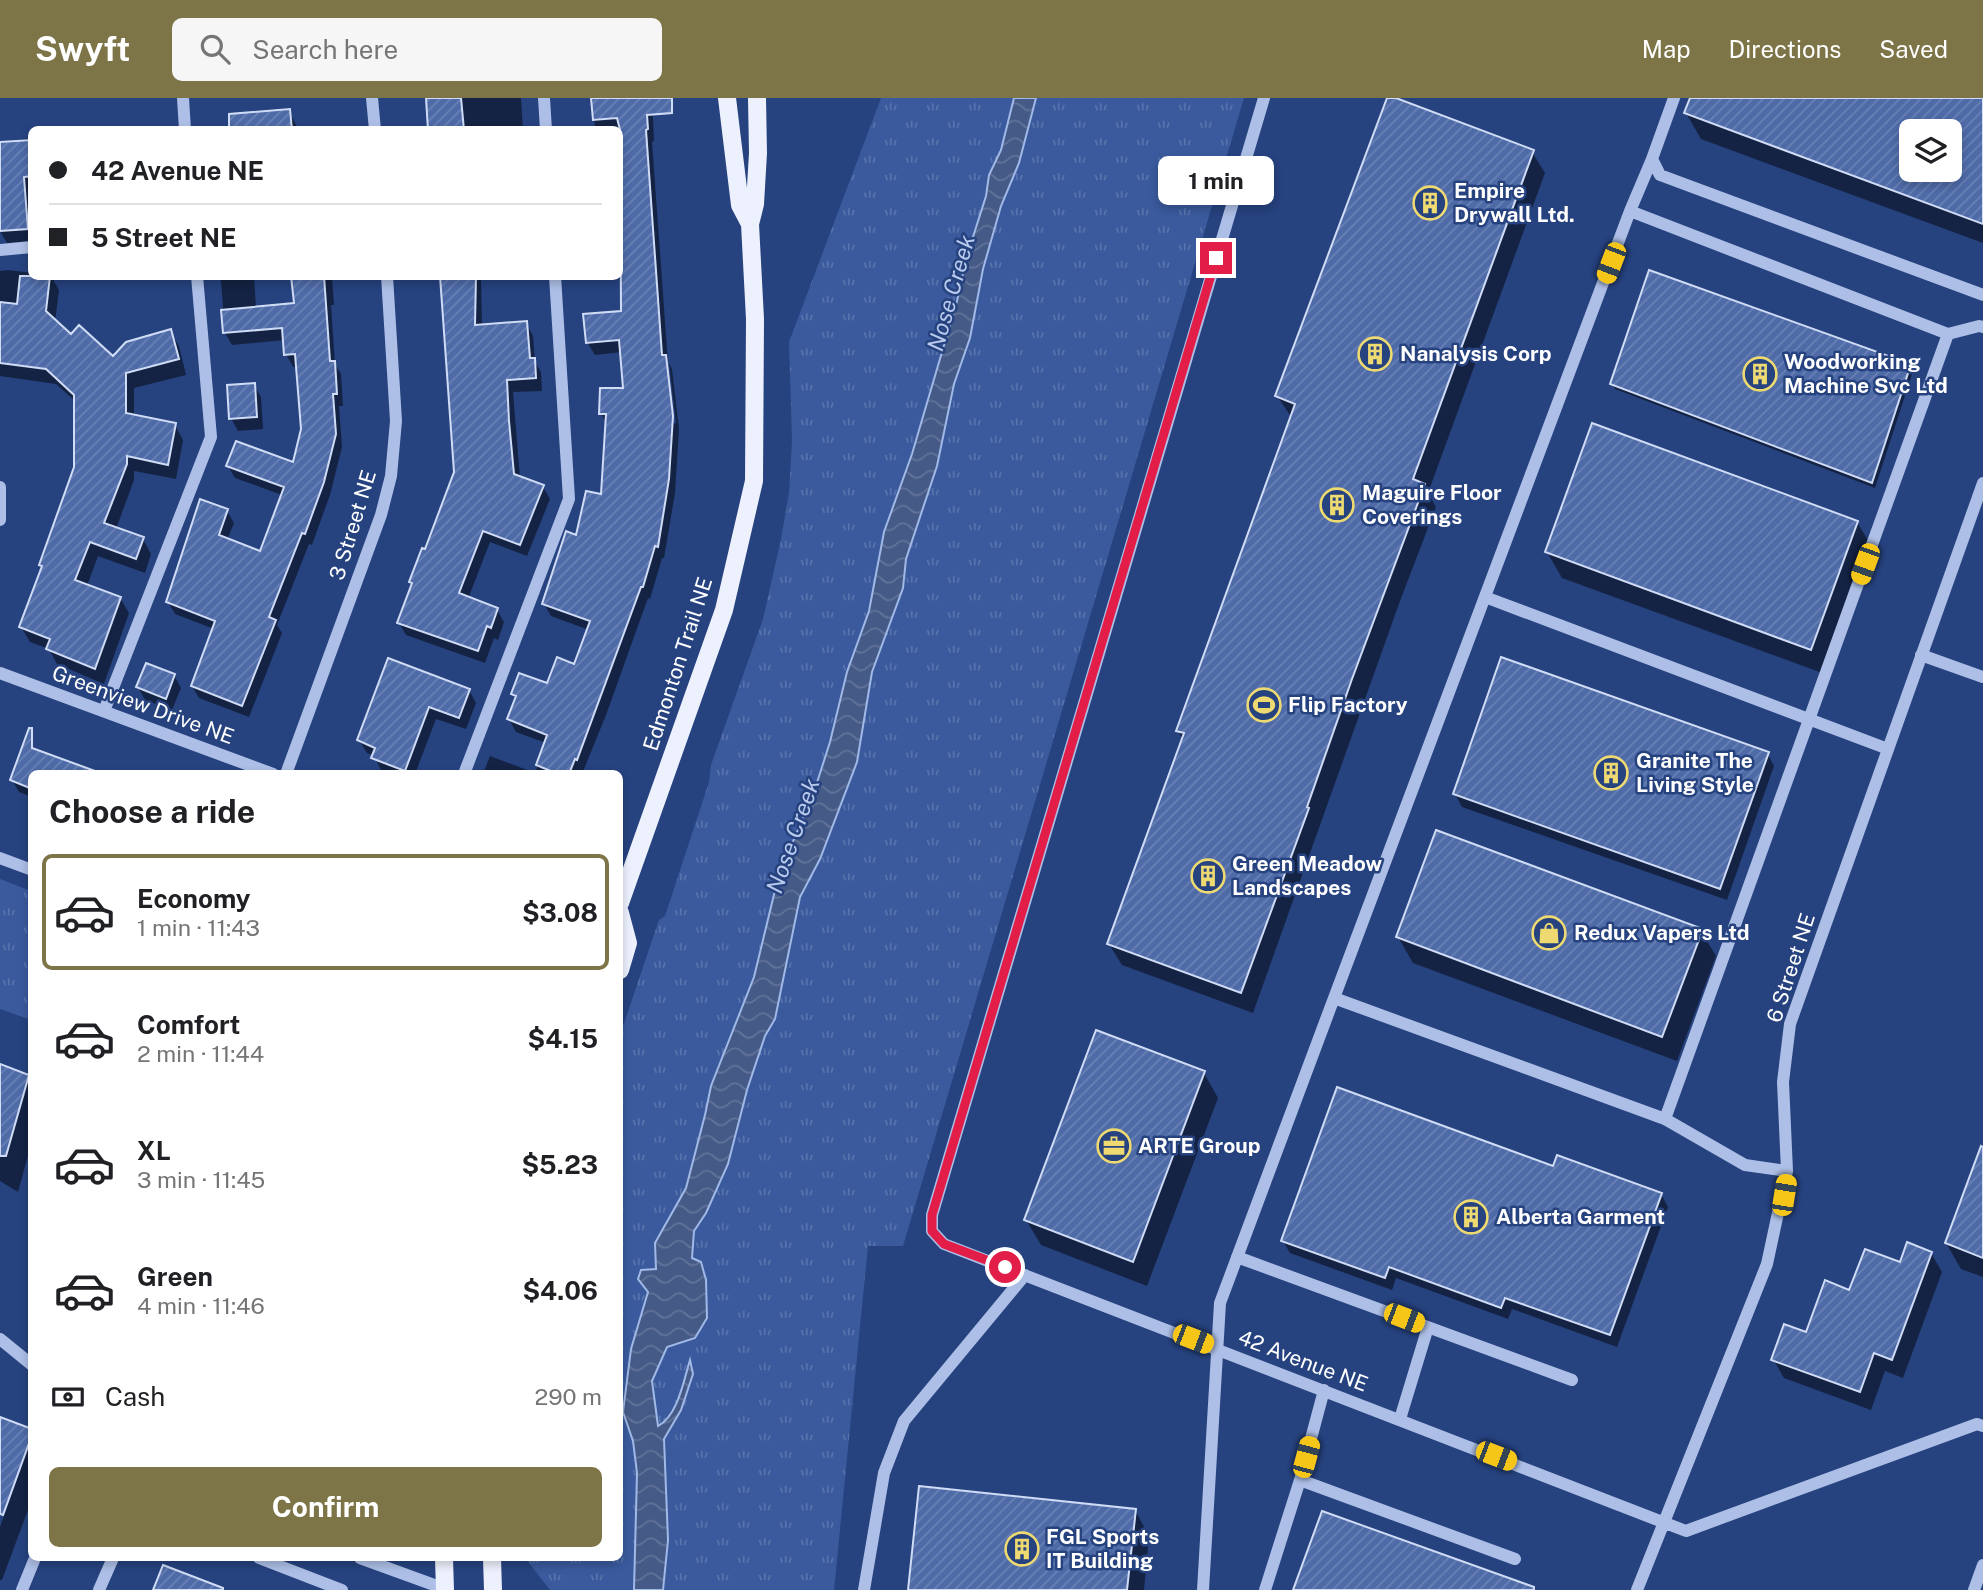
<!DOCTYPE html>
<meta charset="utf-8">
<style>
:root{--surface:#fff;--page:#f6f6f6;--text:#202124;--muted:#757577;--line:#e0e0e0;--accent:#7d7447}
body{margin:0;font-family:"Public Sans",sans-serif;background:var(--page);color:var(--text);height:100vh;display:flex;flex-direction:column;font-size:26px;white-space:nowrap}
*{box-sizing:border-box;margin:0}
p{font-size:23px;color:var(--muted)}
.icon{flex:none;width:38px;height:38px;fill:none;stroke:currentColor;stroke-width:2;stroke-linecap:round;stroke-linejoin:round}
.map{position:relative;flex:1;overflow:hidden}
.sheet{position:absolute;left:28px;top:672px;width:595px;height:791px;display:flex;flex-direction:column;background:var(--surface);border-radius:10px;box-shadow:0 4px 10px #0003}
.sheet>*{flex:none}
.top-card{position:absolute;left:28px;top:28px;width:595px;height:154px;border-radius:10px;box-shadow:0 4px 10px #0003;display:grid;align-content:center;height:154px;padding:0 21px;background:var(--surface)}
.tools{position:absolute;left:1899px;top:21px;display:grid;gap:14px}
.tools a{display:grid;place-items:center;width:63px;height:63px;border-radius:10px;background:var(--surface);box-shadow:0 4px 10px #0003;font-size:35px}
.end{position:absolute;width:32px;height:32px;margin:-16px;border:9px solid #e11d48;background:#fff;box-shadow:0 0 0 4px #fff}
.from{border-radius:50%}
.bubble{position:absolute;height:49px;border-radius:10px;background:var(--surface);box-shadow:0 4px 10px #0003;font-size:23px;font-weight:700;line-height:49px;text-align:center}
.car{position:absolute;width:21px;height:42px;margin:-21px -10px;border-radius:9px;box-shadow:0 0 5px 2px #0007;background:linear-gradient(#f5c518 24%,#345 0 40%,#f5c518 0 76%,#345 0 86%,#f5c518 0)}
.top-card b{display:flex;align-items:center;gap:24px;height:66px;font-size:26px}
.top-card b+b{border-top:2px solid var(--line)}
.top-card i{width:18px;height:18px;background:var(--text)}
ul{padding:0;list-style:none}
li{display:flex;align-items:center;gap:21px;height:116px;margin:0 14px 10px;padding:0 7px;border:4px solid transparent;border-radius:10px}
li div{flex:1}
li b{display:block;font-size:26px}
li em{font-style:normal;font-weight:700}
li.selected{border-color:var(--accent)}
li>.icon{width:63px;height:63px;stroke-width:1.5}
h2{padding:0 21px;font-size:32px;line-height:84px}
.pay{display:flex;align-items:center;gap:18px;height:77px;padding:0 21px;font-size:26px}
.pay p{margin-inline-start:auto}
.action{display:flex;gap:14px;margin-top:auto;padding:14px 21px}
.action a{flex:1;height:80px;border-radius:10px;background:var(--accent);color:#fff;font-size:28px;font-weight:700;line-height:80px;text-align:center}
header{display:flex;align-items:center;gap:42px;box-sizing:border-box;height:98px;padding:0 35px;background:var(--accent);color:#fff}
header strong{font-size:33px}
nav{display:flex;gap:38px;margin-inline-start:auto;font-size:24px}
.search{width:490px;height:63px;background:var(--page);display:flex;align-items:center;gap:18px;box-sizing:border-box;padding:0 24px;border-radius:10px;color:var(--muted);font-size:26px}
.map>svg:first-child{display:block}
.grass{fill:url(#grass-tufts)}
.water{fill:url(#water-waves);stroke:#a1b9e6;stroke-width:2}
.shadow{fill:#0007;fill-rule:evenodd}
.building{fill:url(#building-hatch);stroke:#d0dcf5;stroke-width:2;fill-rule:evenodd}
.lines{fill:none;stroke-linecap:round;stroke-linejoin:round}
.minor{stroke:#adbfe6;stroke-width:12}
.major{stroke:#edf1fd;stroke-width:18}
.route{stroke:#e11d48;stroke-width:9}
.labels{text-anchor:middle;stroke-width:5;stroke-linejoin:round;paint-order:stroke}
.poi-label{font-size:21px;font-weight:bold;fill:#fff;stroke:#26427f;text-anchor:start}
.street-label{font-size:21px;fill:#fff;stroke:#26427f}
.water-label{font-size:23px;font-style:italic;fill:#b8caed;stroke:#26427f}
</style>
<header>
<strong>Swyft</strong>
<div class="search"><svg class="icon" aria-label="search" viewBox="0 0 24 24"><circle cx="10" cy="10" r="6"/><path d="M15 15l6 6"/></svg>Search here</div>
<nav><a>Map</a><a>Directions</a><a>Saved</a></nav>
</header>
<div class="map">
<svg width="1983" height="1492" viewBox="0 0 1983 1492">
<defs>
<pattern id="grass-tufts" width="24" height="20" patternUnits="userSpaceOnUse" patternTransform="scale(1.75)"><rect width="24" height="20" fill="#3a5a9d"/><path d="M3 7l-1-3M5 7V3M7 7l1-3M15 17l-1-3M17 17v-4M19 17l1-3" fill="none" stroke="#5873ac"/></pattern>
<pattern id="water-waves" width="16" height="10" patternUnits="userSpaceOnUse" patternTransform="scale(1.75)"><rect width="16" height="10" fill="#465a87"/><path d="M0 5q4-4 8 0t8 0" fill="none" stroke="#627399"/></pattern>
<pattern id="building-hatch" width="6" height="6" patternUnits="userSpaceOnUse" patternTransform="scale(1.75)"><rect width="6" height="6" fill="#4e6ba8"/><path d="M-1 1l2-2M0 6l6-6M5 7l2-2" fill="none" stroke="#6981b5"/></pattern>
</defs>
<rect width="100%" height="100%" fill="#26427f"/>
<!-- grass -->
<path class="grass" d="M881 0H1244L903 1148H868L834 1492H550L529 1465 528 1460H620V937L659 822 665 818 709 684 711 667 763 521 781 441 789 395 792 343 789 244Z
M0 781 31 793V922L0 911Z"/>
<!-- water -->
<path class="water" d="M1014 0H1036L1019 65 1001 108 983 171 970 240 954 286 937 368 906 461 903 490 872 574 857 664 820 761 800 799 775 921 765 938 747 992 728 1066 706 1115 694 1133 692 1160 701 1164 706 1182 707 1220 695 1240 667 1249 652 1283 658 1328C678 1318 684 1281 690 1262L693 1276 681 1312 664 1341 668 1442 663 1492H634L637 1375 633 1343 623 1314 631 1251 648 1194 638 1181 641 1172 656 1171 655 1145 686 1090 705 1017 711 988 754 879 779 776 813 697 830 644 847 574 869 513 884 434 912 356 957 203 966 161 986 98 989 77 1001 52Z"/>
<!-- shadow -->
<path class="shadow" d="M429 0H521L523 32H431Z
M593 0H652L654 43 652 44 668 265 665 261 672 326 676 325 669 265 672 271 679 331 675 395 664 460H662L650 501 648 500 606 617 582 676H483L490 658 535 675 546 645 516 634 509 621 517 602 513 596 548 588 575 568 589 532 551 518 544 506 577 439 602 398 607 326 601 316 624 292 622 254 595 257 587 244 623 214 620 176V32H595Z
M1388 0 1532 54 1545 75 1428 395 1436 409 1400 503 1253 915 1122 867 1109 846 1183 642 1178 633 1292 320 1277 298Z
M1692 0H1983V145L1701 41 1686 15ZM1911 33H1950V72H1911Z
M289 13 297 29 311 28 313 32H265Z
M32 44V143L7 145 0 133V46Z
M8 172 32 175V178H51L59 192 55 224 71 238 113 261 170 233 179 248 186 277 134 290V319L175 327 183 342 176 381 134 373V382L116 431 143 441 151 456 145 475 98 458 87 488 120 500 129 515 104 586 57 566 49 551 30 544 21 529 43 471 41 467 76 369V304L56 286 0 278V173Z
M218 178H254L256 210 295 207 293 178H332L334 207H331L335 266 341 276 343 308H339L342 349 330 397 312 447 309 446 277 527 282 535 249 619 199 600 192 588 214 531 175 516 168 504 227 413 234 425 227 442 261 455 282 397 235 380 228 368 294 367 303 331 298 268 293 269 286 256 285 242 232 247 225 235 221 183Z
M441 178H481L482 229 526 225 533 238 535 264 541 274 542 293 513 294 520 380 543 389 550 401 527 458 490 444 468 501 497 512 504 524 498 542 494 540 485 565 406 537 399 525 456 374Z
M1910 267 1913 273 1875 390 1615 291 1612 285Z
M254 287 261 299 263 331 238 333 231 320Z
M1857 424 1872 449 1825 576 1562 480 1547 454Z
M389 562 469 592 476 605 466 631 436 621 415 676H389L381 672 374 658 367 655 359 642Z
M174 577 181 590 172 612 145 602 138 589Z
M24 649 100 676H32V699L19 694 12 682Z
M1767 655 1774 668 1727 802 1462 709 1455 696Z
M1701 833 1716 858 1677 963 1413 865 1398 839Z
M0 968 28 978 32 985V1043L18 1094 0 1083Z
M1204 975 1218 1000 1147 1188 1041 1147 1026 1122Z
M1983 1047V1179L1961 1171 1946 1145Z
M1554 1070 1661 1096 1668 1109 1617 1249 1512 1211 1508 1221 1396 1180 1392 1192 1290 1155 1283 1143Z
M1931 1155 1942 1174 1903 1280 1885 1273 1871 1312 1784 1280 1773 1261 1807 1236 1851 1194Z
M0 1321 32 1333V1401L2 1482H0V1429L29 1348H25L0 1418Z
M1135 1412 1149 1438 1144 1492H910Z"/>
<!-- building -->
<path class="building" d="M426 0H461L464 32H428Z
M591 0H672V15L647 17 648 31 646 32 662 257H666L673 318 669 381 658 449 655 448 643 489H641L577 662 575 661 569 676H558L536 667 547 637 507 621 516 598 511 596 519 575 547 585 557 559 574 566 590 523 542 506 566 433 576 437 586 393 601 396 606 316H599L600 290H623L619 242 586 245 583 216 621 213 620 32 617 20 593 22Z
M1387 0H1396L1534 52 1413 381 1425 386 1352 581 1307 709 1309 710 1241 895 1107 846 1184 635 1176 633 1295 306 1275 298Z
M1690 0H1983V126L1684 15ZM1911 33H1950V72H1911Z
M290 11 292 32H229V16Z
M32 42V78L24 79 28 131 0 133V44Z
M1649 172 1911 266 1872 385 1610 286Z
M20 178H50L46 213 71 236 79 227 113 258 126 244 171 231 179 261 126 275V315L176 325 168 367 127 358V366L104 425 144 439 136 461 90 444 75 482 121 499 95 571 46 551 50 541 19 529 42 468 39 467 74 369V297L46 271 0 265V204L17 206Z
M291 178H324L330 263H335L337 296H333L336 336 324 384 305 436 302 435 269 519 276 522 242 608 191 588 215 523 166 504 200 401 228 411 219 437 260 453 284 389 226 368 236 343 293 364 301 331 295 256 284 257 282 230 223 235 221 212 294 205Z
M440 178H476L475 227 527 223 530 260H535L536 280 507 282 509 323 514 376 544 387 520 447 483 433 459 495 498 510 491 530 487 528 478 553 397 525 412 485 409 484 422 450 425 451 454 374Z
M255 285 257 319 229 321 227 287Z
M1592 325 1858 423 1811 552 1545 454Z
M1501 559 1769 654 1720 791 1453 696Z
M388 560 470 591 459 620 429 609 405 673 371 660 375 650 357 642Z
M146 565 175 576 166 601 136 589Z
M29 630H32V650L95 673V676H32V691L10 682Z
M1436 732 1703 831 1662 939 1396 839Z
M1096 932 1205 973 1133 1164 1024 1122Z
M0 966 29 977 6 1058H0Z
M1337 989 1553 1068 1557 1057 1662 1095 1610 1237 1505 1200 1501 1210 1389 1169 1385 1180 1281 1143Z
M1981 1048 1983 1049V1160L1945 1145Z
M1907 1144 1932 1154 1892 1262 1874 1255 1860 1294 1771 1262 1784 1226 1806 1234 1825 1182 1849 1192 1865 1151 1900 1164Z
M0 1319 32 1331V1337L3 1417 0 1416Z
M919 1388 1136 1411 1127 1492H908Z
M1322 1413 1534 1489V1492H1293Z
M163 1467 223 1490V1492H153Z"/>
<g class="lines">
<!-- minor -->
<path class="minor" d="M183 0 185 32
M372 0 375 32
M544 0 546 32
M1264 0 932 1117V1133L944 1146 1686 1433 1977 1326 1983 1328
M1674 0 1652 61 1660 77 1983 197
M1630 113 1652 61
M0 152 32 149
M1948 236 1979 228 1983 229
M0 389V422
M1485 499 1888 651
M1921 557 1983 579
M0 575 273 676
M104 613 211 339 197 178
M286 676 381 417 391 378 396 323 387 178
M464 676 569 401 555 178
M0 760 32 772
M1665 1021 1948 236 1630 113 1334 900 1665 1021 1745 1067 1787 1073
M1237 1159 1572 1282
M0 1241 32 1267
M1324 1292 1300 1382 1515 1461
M1400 1321 1428 1229
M259 1460 342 1492
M360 1460 445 1491
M22 1492 35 1460
M99 1492 113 1460
M864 1492 884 1375 904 1323 1025 1177
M1203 1492 1220 1205 1334 900
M1265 1492 1300 1382
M1637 1492 1767 1166 1787 1073 1783 984 1790 926 1983 385
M1974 1492 1983 1467"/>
<!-- major -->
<path class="major" d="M727 0 740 107 750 126
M620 805 724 512 754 383 755 221 750 126 755 106 758 55 757 0
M620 815 628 845 620 872
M444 1460 445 1492
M492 1460 493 1492"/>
</g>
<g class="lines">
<!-- route -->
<path class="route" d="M1005 1169 944 1146 932 1133V1117L1216 160"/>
</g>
<!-- icons -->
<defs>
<symbol id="building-ring" viewBox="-11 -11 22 22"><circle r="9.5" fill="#26427f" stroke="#efda72" stroke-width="1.5"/><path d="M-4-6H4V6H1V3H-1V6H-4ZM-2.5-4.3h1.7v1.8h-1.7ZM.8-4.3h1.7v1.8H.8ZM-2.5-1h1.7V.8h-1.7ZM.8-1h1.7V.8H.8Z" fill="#efda72"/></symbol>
<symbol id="stadium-ring" viewBox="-11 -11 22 22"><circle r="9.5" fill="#26427f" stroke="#efda72" stroke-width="1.5"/><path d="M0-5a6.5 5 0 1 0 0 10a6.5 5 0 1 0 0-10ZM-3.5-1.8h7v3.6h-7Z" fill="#efda72"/></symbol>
<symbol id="shop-ring" viewBox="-11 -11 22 22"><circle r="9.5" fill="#26427f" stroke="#efda72" stroke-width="1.5"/><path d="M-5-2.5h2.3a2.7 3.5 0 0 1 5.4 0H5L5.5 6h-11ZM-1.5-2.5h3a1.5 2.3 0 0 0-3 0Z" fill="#efda72"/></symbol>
<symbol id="office-ring" viewBox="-11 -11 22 22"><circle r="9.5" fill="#26427f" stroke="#efda72" stroke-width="1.5"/><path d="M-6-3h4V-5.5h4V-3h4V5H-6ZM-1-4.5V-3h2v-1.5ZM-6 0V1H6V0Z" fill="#efda72"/></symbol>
</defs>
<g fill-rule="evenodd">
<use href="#building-ring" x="1411" y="86" width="38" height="38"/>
<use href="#building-ring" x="1356" y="237" width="38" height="38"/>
<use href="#building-ring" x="1741" y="257" width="38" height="38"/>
<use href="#building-ring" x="1318" y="388" width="38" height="38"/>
<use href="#stadium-ring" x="1245" y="588" width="38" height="38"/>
<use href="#building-ring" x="1592" y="656" width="38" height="38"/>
<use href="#building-ring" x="1189" y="759" width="38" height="38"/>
<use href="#shop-ring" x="1530" y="816" width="38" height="38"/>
<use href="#office-ring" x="1095" y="1029" width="38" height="38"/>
<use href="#building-ring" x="1452" y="1100" width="38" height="38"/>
<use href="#building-ring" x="1003" y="1432" width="38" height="38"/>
</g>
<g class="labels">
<!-- poi labels -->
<g class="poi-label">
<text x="1454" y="100">Empire<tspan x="1454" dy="24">Drywall Ltd.</tspan></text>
<text x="1400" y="263">Nanalysis Corp</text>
<text x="1784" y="271">Woodworking<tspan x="1784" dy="24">Machine Svc Ltd</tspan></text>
<text x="1362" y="402">Maguire Floor<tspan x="1362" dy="24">Coverings</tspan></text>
<text x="1288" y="614">Flip Factory</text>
<text x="1636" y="670">Granite The<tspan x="1636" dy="24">Living Style</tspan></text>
<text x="1232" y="773">Green Meadow<tspan x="1232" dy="24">Landscapes</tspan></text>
<text x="1574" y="842">Redux Vapers Ltd</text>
<text x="1138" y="1055">ARTE Group</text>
<text x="1496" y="1126">Alberta Garment</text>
<text x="1046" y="1446">FGL Sports<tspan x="1046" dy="24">IT Building</tspan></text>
</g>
<!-- street labels -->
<g class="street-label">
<text transform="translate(353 427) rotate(-73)" y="7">3 Street NE</text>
<text transform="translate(678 566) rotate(-72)" y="7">Edmonton Trail NE</text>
<text transform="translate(143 607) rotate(20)" y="7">Greenview Drive NE</text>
<text transform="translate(1791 870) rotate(-72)" y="7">6 Street NE</text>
<text transform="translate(1303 1263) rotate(21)" y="7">42 Avenue NE</text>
</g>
<!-- water labels -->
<g class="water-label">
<text transform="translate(951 195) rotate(-74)" y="8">Nose Creek</text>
<text transform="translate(793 738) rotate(-71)" y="8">Nose Creek</text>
</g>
</g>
</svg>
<div class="tools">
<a><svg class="icon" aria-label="layers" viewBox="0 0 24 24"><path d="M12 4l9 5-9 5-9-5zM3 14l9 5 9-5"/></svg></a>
</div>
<i class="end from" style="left:1005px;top:1169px"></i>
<i class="end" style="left:1216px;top:160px"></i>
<div class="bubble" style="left:1158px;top:58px;width:116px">1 min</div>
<i class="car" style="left:1611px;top:165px;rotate:201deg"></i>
<i class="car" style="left:1865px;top:466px;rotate:200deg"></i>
<i class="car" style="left:1784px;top:1097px;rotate:9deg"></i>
<i class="car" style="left:1404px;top:1220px;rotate:111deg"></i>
<i class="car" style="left:1193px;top:1241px;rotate:111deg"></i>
<i class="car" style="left:1496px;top:1358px;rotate:111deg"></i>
<i class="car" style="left:1306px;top:1359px;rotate:15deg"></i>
<div class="top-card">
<b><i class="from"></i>42 Avenue NE</b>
<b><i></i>5 Street NE</b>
</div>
<section class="sheet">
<h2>Choose a ride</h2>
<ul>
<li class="selected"><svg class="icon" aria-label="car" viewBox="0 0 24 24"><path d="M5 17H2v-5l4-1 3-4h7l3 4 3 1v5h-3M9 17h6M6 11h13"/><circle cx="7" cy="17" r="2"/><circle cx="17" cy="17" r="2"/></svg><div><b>Economy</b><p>1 min · 11:43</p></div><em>$3.08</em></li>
<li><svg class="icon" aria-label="car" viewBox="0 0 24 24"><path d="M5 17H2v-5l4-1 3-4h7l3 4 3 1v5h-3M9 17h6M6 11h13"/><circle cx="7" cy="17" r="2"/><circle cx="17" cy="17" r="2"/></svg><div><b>Comfort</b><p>2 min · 11:44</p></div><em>$4.15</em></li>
<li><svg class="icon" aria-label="car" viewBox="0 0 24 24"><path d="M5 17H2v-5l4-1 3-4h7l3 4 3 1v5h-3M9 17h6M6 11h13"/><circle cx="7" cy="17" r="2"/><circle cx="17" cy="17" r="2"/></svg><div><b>XL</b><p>3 min · 11:45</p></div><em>$5.23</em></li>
<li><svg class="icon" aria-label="car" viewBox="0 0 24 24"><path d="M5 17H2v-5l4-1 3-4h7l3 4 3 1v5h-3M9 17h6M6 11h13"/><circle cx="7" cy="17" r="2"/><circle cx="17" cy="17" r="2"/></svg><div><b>Green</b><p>4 min · 11:46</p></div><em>$4.06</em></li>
</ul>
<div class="pay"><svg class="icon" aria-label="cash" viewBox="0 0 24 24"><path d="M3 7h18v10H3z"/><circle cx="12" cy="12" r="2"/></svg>Cash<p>290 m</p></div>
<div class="action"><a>Confirm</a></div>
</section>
</div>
